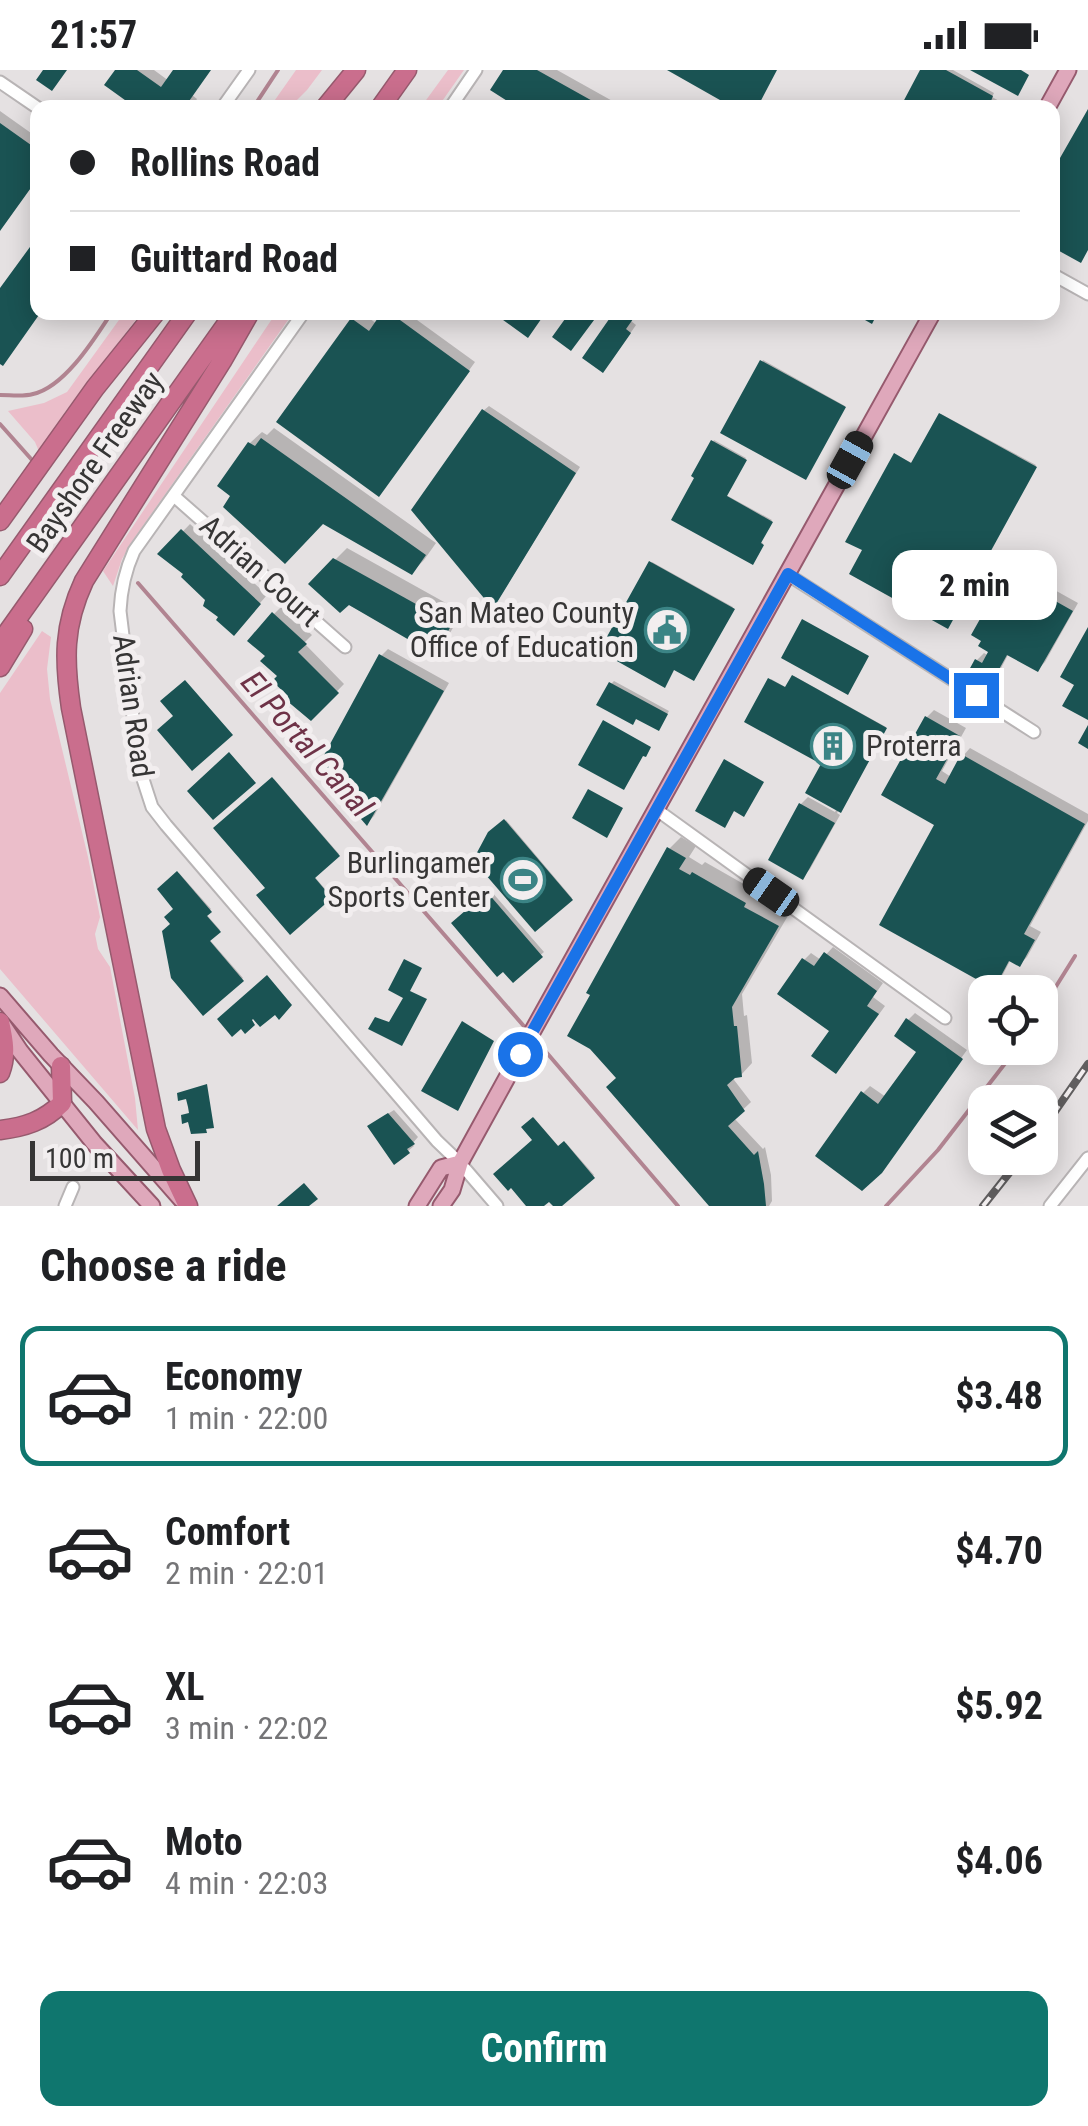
<!DOCTYPE html>
<meta charset="utf-8">
<style>
:root{--surface:#fff;--page:#f2f2f2;--text:#202124;--muted:#757577;--line:#e0e0e0;--accent:#0f766e}
body{margin:0;font-family:"Roboto Condensed",sans-serif;background:var(--page);color:var(--text);height:100vh;display:flex;flex-direction:column;font-size:38px;white-space:nowrap}
*{box-sizing:border-box;margin:0}
p{font-size:32px;color:var(--muted)}
.icon{flex:none;width:55px;height:55px;fill:none;stroke:currentColor;stroke-width:2;stroke-linecap:round;stroke-linejoin:round}
.map{position:relative;height:1136px;overflow:hidden}
.side{display:flex;flex-direction:column;background:var(--surface);flex:1}
.side>*{flex:none}
.banner{position:absolute;left:30px;top:30px;width:1030px;height:220px;border-radius:20px;box-shadow:0 5px 25px #0003;display:grid;align-content:center;height:220px;padding:0 40px;background:var(--surface)}
.tools{position:absolute;left:968px;top:905px;display:grid;gap:20px}
.tools a{display:grid;place-items:center;width:90px;height:90px;border-radius:20px;background:var(--surface);box-shadow:0 5px 25px #0003;font-size:50px}
.scale{position:absolute;left:30px;bottom:25px;width:170px;box-sizing:border-box;padding-left:10px;border:5px solid #363535;border-top:0;font-size:28px;line-height:35px;white-space:nowrap;color:#363535;-webkit-text-stroke:8px #f2eeef;paint-order:stroke}
.end{position:absolute;width:45px;height:45px;margin:-22px;border:12px solid #1a73e8;background:#fff;box-shadow:0 0 0 5px #fff}
.from{border-radius:50%}
.bubble{position:absolute;height:70px;border-radius:20px;background:var(--surface);box-shadow:0 5px 25px #0003;font-size:32px;font-weight:700;line-height:70px;text-align:center}
.car{position:absolute;width:30px;height:60px;margin:-30px -15px;border-radius:12px;box-shadow:0 0 8px 2px #0007;background:linear-gradient(#222 24%,#8ab4d8 0 40%,#222 0 76%,#8ab4d8 0 86%,#222 0)}
.banner b{display:flex;align-items:center;gap:35px;height:95px;font-size:38px}
.banner b+b{border-top:2px solid var(--line)}
.banner i{width:25px;height:25px;background:var(--text)}
ul{padding:0;list-style:none}
li{display:flex;align-items:center;gap:30px;height:140px;margin:0 20px 15px;padding:0 20px;border:5px solid transparent;border-radius:20px}
li div{flex:1}
li b{display:block;font-size:38px}
li em{font-style:normal;font-weight:700}
li.selected{border-color:var(--accent)}
li>.icon{width:90px;height:90px;stroke-width:1.5}
h2{padding:0 40px;font-size:45px;line-height:120px}
.action{display:flex;gap:20px;margin-top:auto;padding:20px 40px}
.action a{flex:1;height:115px;border-radius:20px;background:var(--accent);color:#fff;font-size:40px;font-weight:700;line-height:115px;text-align:center}
.status{display:flex;justify-content:space-between;align-items:center;height:70px;padding:0 50px;background:var(--surface);direction:ltr}
.status svg{height:28px;fill:currentColor}
.map>svg:first-child{display:block}
.green{fill:#ebbeca}
.shadow{fill:#0003}
.lines{fill:none;stroke-linecap:round;stroke-linejoin:round}
.stream{stroke:#b18491;stroke-width:4}
.building{fill:#1a5353}
.minor-casing{stroke:#b8b4b5;stroke-width:15}
.major-casing{stroke:#965a6e;stroke-width:19}
.highway-casing{stroke:#965a6e;stroke-width:21}
.minor{stroke:#fff;stroke-width:11}
.major{stroke:#dfa8bb;stroke-width:15}
.highway{stroke:#ca6e8d;stroke-width:18}
.rail-casing{stroke:#605e5f;stroke-width:8}
.rail{stroke:#f2eeef;stroke-width:4;stroke-dasharray:11;stroke-linecap:butt}
.route{stroke:#1a73e8;stroke-width:12}
.labels{text-anchor:middle;stroke-width:10;stroke-linejoin:round;paint-order:stroke}
.street-label{font-size:30px;fill:#363535;stroke:#f2eeef}
.poi-label{font-size:30px;fill:#363535;stroke:#f2eeef;text-anchor:end}
.water-label{font-size:32px;font-style:italic;fill:#6e3247;stroke:#f2eeef}
</style>
<div class="status"><b>21:57</b><svg viewBox="0 0 49 12"><path d="M0 12V9h3v3zM5 12V6h3v6zM10 12V3h3v9zM15 12V0h3v12zM26 1h20v11H26zM47 4h2v5h-2z"/></svg></div>
<div class="map">
<svg width="1088" height="1136" viewBox="0 0 1088 1136">
<rect width="100%" height="100%" fill="#e5e1e2"/>
<!-- green -->
<path class="green" d="M296 0H322L307 20 290 37H270Z
M448 0H464L438 37H421Z
M124 243H141L65 342 57 360 40 384 35 372 8 341 44 333 67 322Z
M276 243H293L135 467 122 489 113 516 103 501Z
M42 561 51 567 47 599 50 629 88 787 100 847 95 864 98 879 110 897 135 1028 138 1060 0 899V623Z"/>
<!-- shadow -->
<path class="shadow" d="M118 0H154L169 11 176 0H210L192 25 197 29 191 38Z
M506 0H557L625 38H522Z
M923 0H953L994 23 992 27 1001 32 998 38Z
M0 41 38 68V107L0 160Z
M361 242 377 254 385 242H406L475 292 386 416 280 352 353 250Z
M631 251 636 255 610 293 585 288Z
M763 290 845 336 805 407 723 362Z
M489 336 580 397 498 530 483 341Z
M941 344 1036 395 948 555 865 479 896 385 914 394Z
M274 358 436 473 424 490 412 502 323 452 234 425 220 416 250 373 262 362 267 365Z
M714 370 746 388 726 425 772 450 760 472 763 473 753 492 698 407 694 405Z
M190 454 267 525 241 555 222 547 187 504 161 484Z
M347 478 462 542 446 570 434 582 311 514Z
M652 492 733 537 695 608 674 597 603 580Z
M1015 498 1078 533 1045 592 1038 599 1009 583 999 602 991 609 977 590 984 583 989 586 991 581 984 570 1008 505Z
M281 537 312 565 304 573 344 614 311 648 292 625 280 605 274 544Z
M388 579 449 613 374 746 367 753 381 586Z
M794 606 886 657 837 743 840 745 810 799 803 807 801 734 808 727 835 742 837 738 824 693 748 651 771 609 787 618Z
M614 611 669 641 661 655 611 614Z
M934 640 966 658 942 701 951 707 963 686 970 678 1088 744V751L1030 856 1041 862 1027 887 1020 894 1011 889 1001 908 993 916 938 754 927 647Z
M274 709 339 784 314 806 331 826 291 861 268 818 217 759Z
M506 750 572 828 536 859 490 764Z
M681 767 696 776 689 787 702 795 705 792 756 821 754 824 789 844 742 924 744 946 747 945 752 993 741 1005 731 1006 751 1032 734 1048 763 1079 765 1077 771 1105 772 1131 769 1136H712L618 1008 669 779Z
M179 803 211 839 206 844 220 860 209 869 243 908 203 942 173 854 177 839 160 819Z
M491 821 544 882 513 909 455 853Z
M833 877 883 913 873 927 885 936 843 994 804 890 811 883 821 890Z
M915 943 967 980 880 1101 863 1023 870 1016 886 1027 919 981 908 950Z
M394 1040 418 1067 412 1074 414 1076 408 1081 375 1052Z
M534 1048 560 1078 566 1073 594 1105 558 1136 549 1128 540 1136H530L536 1070 524 1057Z"/>
<g class="lines">
<!-- stream -->
<path class="stream" d="M253 38 278 0
M0 325C11 325 23 327 33 324 65 317 95 268 112 242
M0 354 32 390
M138 513 529 962
M1040 942 1075 886
M535 969 678 1136
M886 1136 938 1080 1017 978"/>
</g>
<!-- building -->
<path class="building" d="M43 0H67L52 21 36 10Z
M115 0H137L161 17 173 0H211L187 34 192 38H136L104 15Z
M503 0H537L605 38H518L490 20Z
M667 0H777L757 38H734Z
M920 0H946L993 26 991 31 1003 38H909L902 34Z
M970 0H1021L1029 5 1018 26Z
M1088 39V180L1081 193 1052 177V102Z
M0 53 38 80V108L0 161Z
M38 166V242H41L3 296 0 294V218Z
M382 242H389L470 301 379 427 276 352 351 248 369 261Z
M492 242H546L528 268Z
M570 242H600L571 281 552 267Z
M614 242H638L626 259 631 263 603 303 582 288Z
M851 242H878L872 254Z
M760 290 846 337 806 410 720 363Z
M482 339 576 403 493 539 411 440Z
M939 343 1037 397 948 559 849 504 862 480 845 472 894 383 911 393Z
M261 368 426 485 412 505 323 454 285 494 223 437 230 426 217 416 248 372 255 376Z
M711 370 747 390 727 426 773 452 761 473 764 475 753 495 671 450 694 408 691 406Z
M181 459 261 534 234 566 216 550 218 547 203 536 205 530 181 507 183 504 157 484Z
M333 488 452 554 435 585 349 535 340 543 308 514Z
M649 491 735 539 694 611 674 600 665 618 599 581Z
M1006 503 1073 541 1038 602 1007 585 992 612 969 600 975 589 982 593 988 582 978 576 981 571 971 565Z
M272 542 307 574 298 582 339 623 311 651 286 630 288 626 272 611 277 606 260 591 265 586 247 571Z
M802 549 869 586 848 625 781 588Z
M1088 557V650L1062 636 1074 615 1060 607Z
M379 584 444 621 367 756 317 698Z
M792 605 887 658 841 743 805 723 821 694 744 652 768 608 785 617Z
M185 610 233 665 192 701 157 660 173 646 160 631Z
M609 612 668 644 659 661 636 649 633 655 596 635Z
M925 646 960 666 936 709 945 714 961 684 1085 754 1024 864 1035 870 1020 897 1009 891 994 919 879 855 934 755 881 725Z
M603 650 651 677 646 687 643 686 624 720 578 695Z
M1088 655V679L1078 673Z
M229 682 256 713 213 750 187 721Z
M724 689 764 712 744 747 734 741 725 758 695 741Z
M272 707 340 786 315 808 332 828 290 865 256 825 265 818 213 758Z
M588 719 623 738 607 768 572 748Z
M799 733 835 753 803 810 768 790Z
M504 749 573 830 535 862 473 790 488 762Z
M667 777 686 788 679 799 690 805 692 802 746 833 744 837 779 856 732 937 734 956H737L742 1007 735 1008 727 1015 745 1041 728 1056 754 1085 758 1081 764 1114 766 1136H709L606 1017 616 1008 590 979 567 966 590 925 586 923Z
M177 801 212 842 207 846 221 862 210 871 244 911 203 946 171 908 162 861 170 854 164 847 173 839 157 819Z
M487 822 543 887 513 913 503 902 497 907 451 853Z
M824 882 877 921 867 936 879 944 836 1004 811 986 829 961 777 924 802 888 814 896Z
M404 889 422 898 410 921 427 929 402 976 368 959 375 947 389 952 403 928 388 920Z
M267 905 292 935 279 950 275 945 260 957 253 949 252 950 255 955 245 964 241 959 232 967 217 949Z
M906 948 963 989 882 1103 862 1121 815 1086 861 1021 878 1034 916 982 894 966Z
M462 951 494 971 458 1041 421 1021Z
M207 1014 214 1058 206 1059 207 1063 191 1064 188 1052 182 1054 181 1045 189 1043 188 1037 186 1029 178 1031 177 1023Z
M388 1043 415 1074 407 1079 410 1083 394 1095 367 1056Z
M533 1047 558 1076 564 1071 595 1108 562 1136H553L549 1132 544 1136H526L511 1118 508 1121 493 1104 532 1070 521 1057Z
M304 1113 318 1129 309 1136H277Z"/>
<g class="lines">
<defs>
<path id="minor" d="M0 12 38 38
M222 38 249 0
M450 38 476 0
M1052 204 1088 224
M304 242 134 481C125 501 121 519 120 541L139 697 152 737 166 755 437 1071 460 1093 497 1136
M174 426 345 577
M787 504 1034 662
M657 740 945 948
M65 1136 73 1117
M1050 1136 1088 1088"/>
<path id="major" d="M1047 38 1068 0
M0 926 51 985 96 1032 181 1129
M2 954 20 981 94 1073 152 1136
M417 1136 441 1098 460 1093
M441 1136 452 1120 460 1093 526 973 933 242"/>
<path id="highway" d="M325 38 356 0
M380 38 407 0
M0 451 95 318 156 242
M0 506 188 242
M0 573 235 242
M0 597 23 559
M0 952C4 970 7 985 0 1003
M0 1060C25 1057 44 1051 62 1033L61 996
M188 1136 171 1100 156 1059 71 638C64 590 63 556 84 511L222 291 250 242"/>
</defs>
<!-- minor casing -->
<use href="#minor" class="minor-casing"/>
<!-- major casing -->
<use href="#major" class="major-casing"/>
<!-- highway casing -->
<use href="#highway" class="highway-casing"/>
<!-- minor -->
<use href="#minor" class="minor"/>
<!-- major -->
<use href="#major" class="major"/>
<!-- highway -->
<use href="#highway" class="highway"/>
<defs>
<path id="rail" d="M1040 1063 1088 994
M983 1136 1021 1088"/>
</defs>
<!-- rail casing -->
<use href="#rail" class="rail-casing"/>
<!-- rail -->
<use href="#rail" class="rail"/>
</g>
<g class="lines">
<!-- route -->
<path class="route" d="M520 984 788 504 976 625"/>
</g>
<!-- icons -->
<defs>
<symbol id="civic-ring" viewBox="-11 -11 22 22"><circle r="9.5" fill="#f2eeef" stroke="#3b8485" stroke-width="1.5"/><path d="M-.6-6.5H3V-4.5H.6V-3L4-1V1h2V6H-6V1h2V-1L-.6-3ZM-1.2 2.5V6h2.4V2.5Z" fill="#3b8485"/></symbol>
<symbol id="building-ring" viewBox="-11 -11 22 22"><circle r="9.5" fill="#f2eeef" stroke="#3b8485" stroke-width="1.5"/><path d="M-4-6H4V6H1V3H-1V6H-4ZM-2.5-4.3h1.7v1.8h-1.7ZM.8-4.3h1.7v1.8H.8ZM-2.5-1h1.7V.8h-1.7ZM.8-1h1.7V.8H.8Z" fill="#3b8485"/></symbol>
<symbol id="stadium-ring" viewBox="-11 -11 22 22"><circle r="9.5" fill="#f2eeef" stroke="#3b8485" stroke-width="1.5"/><path d="M0-5a6.5 5 0 1 0 0 10a6.5 5 0 1 0 0-10ZM-3.5-1.8h7v3.6h-7Z" fill="#3b8485"/></symbol>
</defs>
<g fill-rule="evenodd">
<use href="#civic-ring" x="642" y="535" width="50" height="50"/>
<use href="#building-ring" x="808" y="651" width="50" height="50"/>
<use href="#stadium-ring" x="498" y="785" width="50" height="50"/>
</g>
<g class="labels">
<!-- street labels -->
<g class="street-label">
<text transform="translate(95 392) rotate(-55)" y="10">Bayshore Freeway</text>
<text transform="translate(260 501) rotate(42)" y="10">Adrian Court</text>
<text transform="translate(133 636) rotate(82)" y="10">Adrian Road</text>
</g>
<!-- poi labels -->
<g class="poi-label">
<text x="634" y="553">San Mateo County<tspan x="634" dy="34">Office of Education</tspan></text>
<text x="866" y="686" text-anchor="start">Proterra</text>
<text x="490" y="803">Burlingamer<tspan x="490" dy="34">Sports Center</tspan></text>
</g>
<!-- water labels -->
<g class="water-label">
<text transform="translate(307 674) rotate(49)" y="11">El Portal Canal</text>
</g>
</g>
</svg>
<div class="tools">
<a><svg class="icon" aria-label="locate" viewBox="0 0 24 24"><circle cx="12" cy="12" r="6"/><path d="M12 2v4M12 18v4M2 12h4M18 12h4"/></svg></a>
<a><svg class="icon" aria-label="layers" viewBox="0 0 24 24"><path d="M12 4l9 5-9 5-9-5zM3 14l9 5 9-5"/></svg></a>
</div>
<div class="scale">100 m</div>
<i class="end from" style="left:520px;top:984px"></i>
<i class="end" style="left:976px;top:625px"></i>
<div class="bubble" style="left:892px;top:480px;width:165px">2 min</div>
<i class="car" style="left:850px;top:390px;rotate:29deg"></i>
<i class="car" style="left:771px;top:822px;rotate:305deg"></i>
<div class="banner">
<b><i class="from"></i>Rollins Road</b>
<b><i></i>Guittard Road</b>
</div>
</div>
<section class="side">
<h2>Choose a ride</h2>
<ul>
<li class="selected"><svg class="icon" aria-label="car" viewBox="0 0 24 24"><path d="M5 17H2v-5l4-1 3-4h7l3 4 3 1v5h-3M9 17h6M6 11h13"/><circle cx="7" cy="17" r="2"/><circle cx="17" cy="17" r="2"/></svg><div><b>Economy</b><p>1 min · 22:00</p></div><em>$3.48</em></li>
<li><svg class="icon" aria-label="car" viewBox="0 0 24 24"><path d="M5 17H2v-5l4-1 3-4h7l3 4 3 1v5h-3M9 17h6M6 11h13"/><circle cx="7" cy="17" r="2"/><circle cx="17" cy="17" r="2"/></svg><div><b>Comfort</b><p>2 min · 22:01</p></div><em>$4.70</em></li>
<li><svg class="icon" aria-label="car" viewBox="0 0 24 24"><path d="M5 17H2v-5l4-1 3-4h7l3 4 3 1v5h-3M9 17h6M6 11h13"/><circle cx="7" cy="17" r="2"/><circle cx="17" cy="17" r="2"/></svg><div><b>XL</b><p>3 min · 22:02</p></div><em>$5.92</em></li>
<li><svg class="icon" aria-label="car" viewBox="0 0 24 24"><path d="M5 17H2v-5l4-1 3-4h7l3 4 3 1v5h-3M9 17h6M6 11h13"/><circle cx="7" cy="17" r="2"/><circle cx="17" cy="17" r="2"/></svg><div><b>Moto</b><p>4 min · 22:03</p></div><em>$4.06</em></li>
</ul>
<div class="action"><a>Confirm</a></div>
</section>
